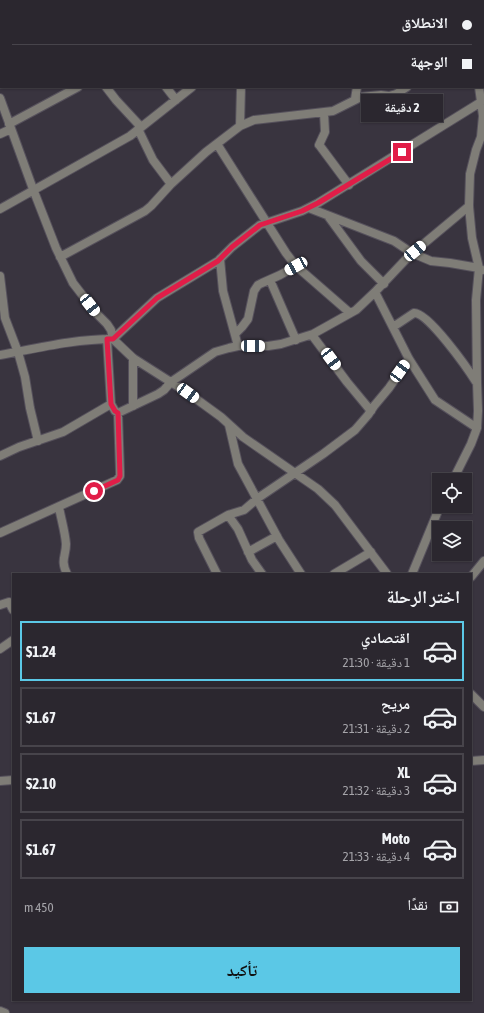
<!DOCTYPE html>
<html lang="ar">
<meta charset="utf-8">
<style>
:root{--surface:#2b272f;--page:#37333b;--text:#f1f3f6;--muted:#a6a5aa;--line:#47444b;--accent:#5bc8e6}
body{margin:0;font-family:"Asap Condensed","Noto Naskh Arabic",sans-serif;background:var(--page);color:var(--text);direction:rtl;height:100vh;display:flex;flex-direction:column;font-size:15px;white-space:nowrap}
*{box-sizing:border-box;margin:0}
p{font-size:13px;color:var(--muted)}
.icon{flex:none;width:22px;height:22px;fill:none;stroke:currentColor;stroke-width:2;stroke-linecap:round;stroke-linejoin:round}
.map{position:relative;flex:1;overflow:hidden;direction:ltr}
.details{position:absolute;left:12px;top:573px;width:460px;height:428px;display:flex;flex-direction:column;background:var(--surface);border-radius:0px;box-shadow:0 1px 3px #0004,0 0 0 1px var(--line);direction:rtl}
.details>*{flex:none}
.hud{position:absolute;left:0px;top:0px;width:484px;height:88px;box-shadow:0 1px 3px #0004,0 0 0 1px var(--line);direction:rtl;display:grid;align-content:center;height:88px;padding:0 12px;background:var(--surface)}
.tools{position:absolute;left:432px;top:473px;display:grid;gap:8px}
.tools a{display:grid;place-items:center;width:40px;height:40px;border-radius:0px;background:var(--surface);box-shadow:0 1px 3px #0004,0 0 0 1px var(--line);font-size:20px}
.end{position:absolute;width:18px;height:18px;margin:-9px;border:5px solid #e11d48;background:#fff;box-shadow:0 0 0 2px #fff}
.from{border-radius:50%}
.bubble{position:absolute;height:28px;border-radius:0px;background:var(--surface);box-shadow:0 1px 3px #0004,0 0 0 1px var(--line);font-size:13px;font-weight:700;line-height:28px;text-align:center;direction:rtl}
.car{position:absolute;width:12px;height:24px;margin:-12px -6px;border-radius:5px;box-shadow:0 0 3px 1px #0007;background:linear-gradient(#fff 24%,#345 0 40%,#fff 0 76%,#345 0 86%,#fff 0)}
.hud b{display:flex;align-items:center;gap:14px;height:38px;font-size:15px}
.hud b+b{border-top:1px solid var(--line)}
.hud i{width:10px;height:10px;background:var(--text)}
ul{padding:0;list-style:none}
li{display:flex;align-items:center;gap:12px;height:60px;margin:0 8px 6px;padding:0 4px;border:2px solid var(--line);border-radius:0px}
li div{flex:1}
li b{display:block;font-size:15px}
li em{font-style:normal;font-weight:700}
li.active{border-color:var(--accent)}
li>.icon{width:36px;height:36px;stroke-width:1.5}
h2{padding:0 12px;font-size:18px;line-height:48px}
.pay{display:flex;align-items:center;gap:10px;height:44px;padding:0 12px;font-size:15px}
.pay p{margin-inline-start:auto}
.cta{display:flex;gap:8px;margin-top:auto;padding:8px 12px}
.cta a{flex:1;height:46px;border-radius:0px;background:var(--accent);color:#111;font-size:16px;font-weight:700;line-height:46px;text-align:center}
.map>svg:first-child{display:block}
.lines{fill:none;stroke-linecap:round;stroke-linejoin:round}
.minor-casing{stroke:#56515c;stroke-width:10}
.minor{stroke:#7f7d77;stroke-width:8}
.route{stroke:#e11d48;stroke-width:5}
</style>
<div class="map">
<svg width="484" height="1013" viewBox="0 0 484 1013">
<rect width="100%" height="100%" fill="#39343f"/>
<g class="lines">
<defs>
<path id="minor" d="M29 0V1
M64 0V1
M101 0 102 1
M372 0 373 1
M420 0V1
M463 0V1
M77 1 79 0
M231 1V0
M364 1 366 0
M483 15 484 14
M483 27 484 28
M0 51H1
M106 87 116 100 141 127
M166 87 176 100
M0 98 33 189 56 248 73 283 97 314 107 324 111 330 113 339 133 358 188 393 221 417 243 437 318 489 335 505 387 574
M355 99 357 87
M324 113 325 132 319 145 320 146 349 185
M9 124 78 87
M240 126 241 87
M138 129 153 160 171 184
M0 134 11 129
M217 144 286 253 296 266 350 313
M309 208 394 241 412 253 431 261 450 263 479 268 482 270
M0 209 130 136 192 87
M328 216 361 261 384 284
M60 257 145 211 151 206 171 184 206 152 240 126 254 120 333 111 361 97 381 95 389 96 396 94 407 87
M220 259 223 291 238 346
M0 276 5 318 18 352 25 377 30 408 38 441
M270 280 296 340
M375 292 409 359 435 400 477 428
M393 327 414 313C428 312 468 369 476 382
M235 334 242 327 248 319 254 291 258 285 262 283 280 275 296 266
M312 335 347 382 371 411
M107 339 111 404 115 411 118 413 158 394 164 390 171 382 215 352 229 348 238 346H268L281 344 313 334 356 310 375 292 409 256 469 206
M0 355C38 348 75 339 113 339L157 298 218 261 232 247 260 225 302 211 318 203 481 102
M133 406V358
M229 425 238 464 244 475 279 540 301 574
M0 456 19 447 63 432 111 404
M453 480 471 444 477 428 478 411 477 382 476 300 479 268 472 238 469 206 470 174 476 150 481 137 483 116 479 87
M59 507C61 519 65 531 66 544 66 557 60 559 67 574
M228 515 238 529 252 560 262 574
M0 533 117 480 120 476V472L118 413
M248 552 277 536
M217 574 199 538 198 532 228 515 244 510 258 498 323 454 355 430 368 415 374 406 389 388 409 359
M334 574 371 552
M412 574 440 506
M471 577 484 561
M0 605 9 602 13 610
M0 649 13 640
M471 694 484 707
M471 761 484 760
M0 781 13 780
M0 1011 5 1013"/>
</defs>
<!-- minor casing -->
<use href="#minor" class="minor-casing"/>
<!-- minor -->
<use href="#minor" class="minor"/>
</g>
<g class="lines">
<!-- route -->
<path class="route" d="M94 491 118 480 120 476 118 413 115 411 111 404 107 339H113L157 298 218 261 232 247 260 225 302 211 318 203 402 152"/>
</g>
</svg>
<div class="tools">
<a><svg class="icon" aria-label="locate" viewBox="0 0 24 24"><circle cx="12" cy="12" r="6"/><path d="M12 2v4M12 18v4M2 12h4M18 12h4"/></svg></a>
<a><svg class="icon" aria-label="layers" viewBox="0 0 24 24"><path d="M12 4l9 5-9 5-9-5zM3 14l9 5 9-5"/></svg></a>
</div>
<i class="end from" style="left:94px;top:491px"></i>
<i class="end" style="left:402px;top:152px"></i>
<div class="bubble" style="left:361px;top:94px;width:82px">2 دقيقة</div>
<i class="car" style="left:415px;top:251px;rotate:50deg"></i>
<i class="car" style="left:296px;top:266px;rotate:241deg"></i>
<i class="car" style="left:90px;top:305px;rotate:142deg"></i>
<i class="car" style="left:253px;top:346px;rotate:91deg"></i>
<i class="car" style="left:331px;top:359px;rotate:143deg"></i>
<i class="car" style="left:400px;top:371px;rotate:36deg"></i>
<i class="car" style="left:188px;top:393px;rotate:126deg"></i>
<div class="hud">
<b><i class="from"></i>الانطلاق</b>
<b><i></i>الوجهة</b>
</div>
<section class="details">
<h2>اختر الرحلة</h2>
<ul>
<li class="active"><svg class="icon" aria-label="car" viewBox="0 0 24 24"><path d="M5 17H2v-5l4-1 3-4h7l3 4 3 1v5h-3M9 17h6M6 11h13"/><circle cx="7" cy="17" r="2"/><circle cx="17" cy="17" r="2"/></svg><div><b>اقتصادي</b><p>1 دقيقة · 21:30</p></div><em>$1.24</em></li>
<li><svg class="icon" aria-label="car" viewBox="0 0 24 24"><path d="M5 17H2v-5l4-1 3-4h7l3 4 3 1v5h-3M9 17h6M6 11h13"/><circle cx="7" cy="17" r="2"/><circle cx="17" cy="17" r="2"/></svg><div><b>مريح</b><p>2 دقيقة · 21:31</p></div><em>$1.67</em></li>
<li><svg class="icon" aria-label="car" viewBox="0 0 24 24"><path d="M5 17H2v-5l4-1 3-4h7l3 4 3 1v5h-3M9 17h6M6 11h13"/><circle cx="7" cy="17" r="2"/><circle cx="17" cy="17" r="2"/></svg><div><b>XL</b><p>3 دقيقة · 21:32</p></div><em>$2.10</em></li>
<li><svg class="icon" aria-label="car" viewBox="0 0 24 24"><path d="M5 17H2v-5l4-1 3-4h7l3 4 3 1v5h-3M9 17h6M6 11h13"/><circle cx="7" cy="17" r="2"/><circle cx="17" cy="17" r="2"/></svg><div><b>Moto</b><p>4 دقيقة · 21:33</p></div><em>$1.67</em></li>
</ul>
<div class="pay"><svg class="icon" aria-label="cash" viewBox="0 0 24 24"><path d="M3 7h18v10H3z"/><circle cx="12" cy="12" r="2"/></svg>نقدًا<p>450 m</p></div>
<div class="cta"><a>تأكيد</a></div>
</section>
</div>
